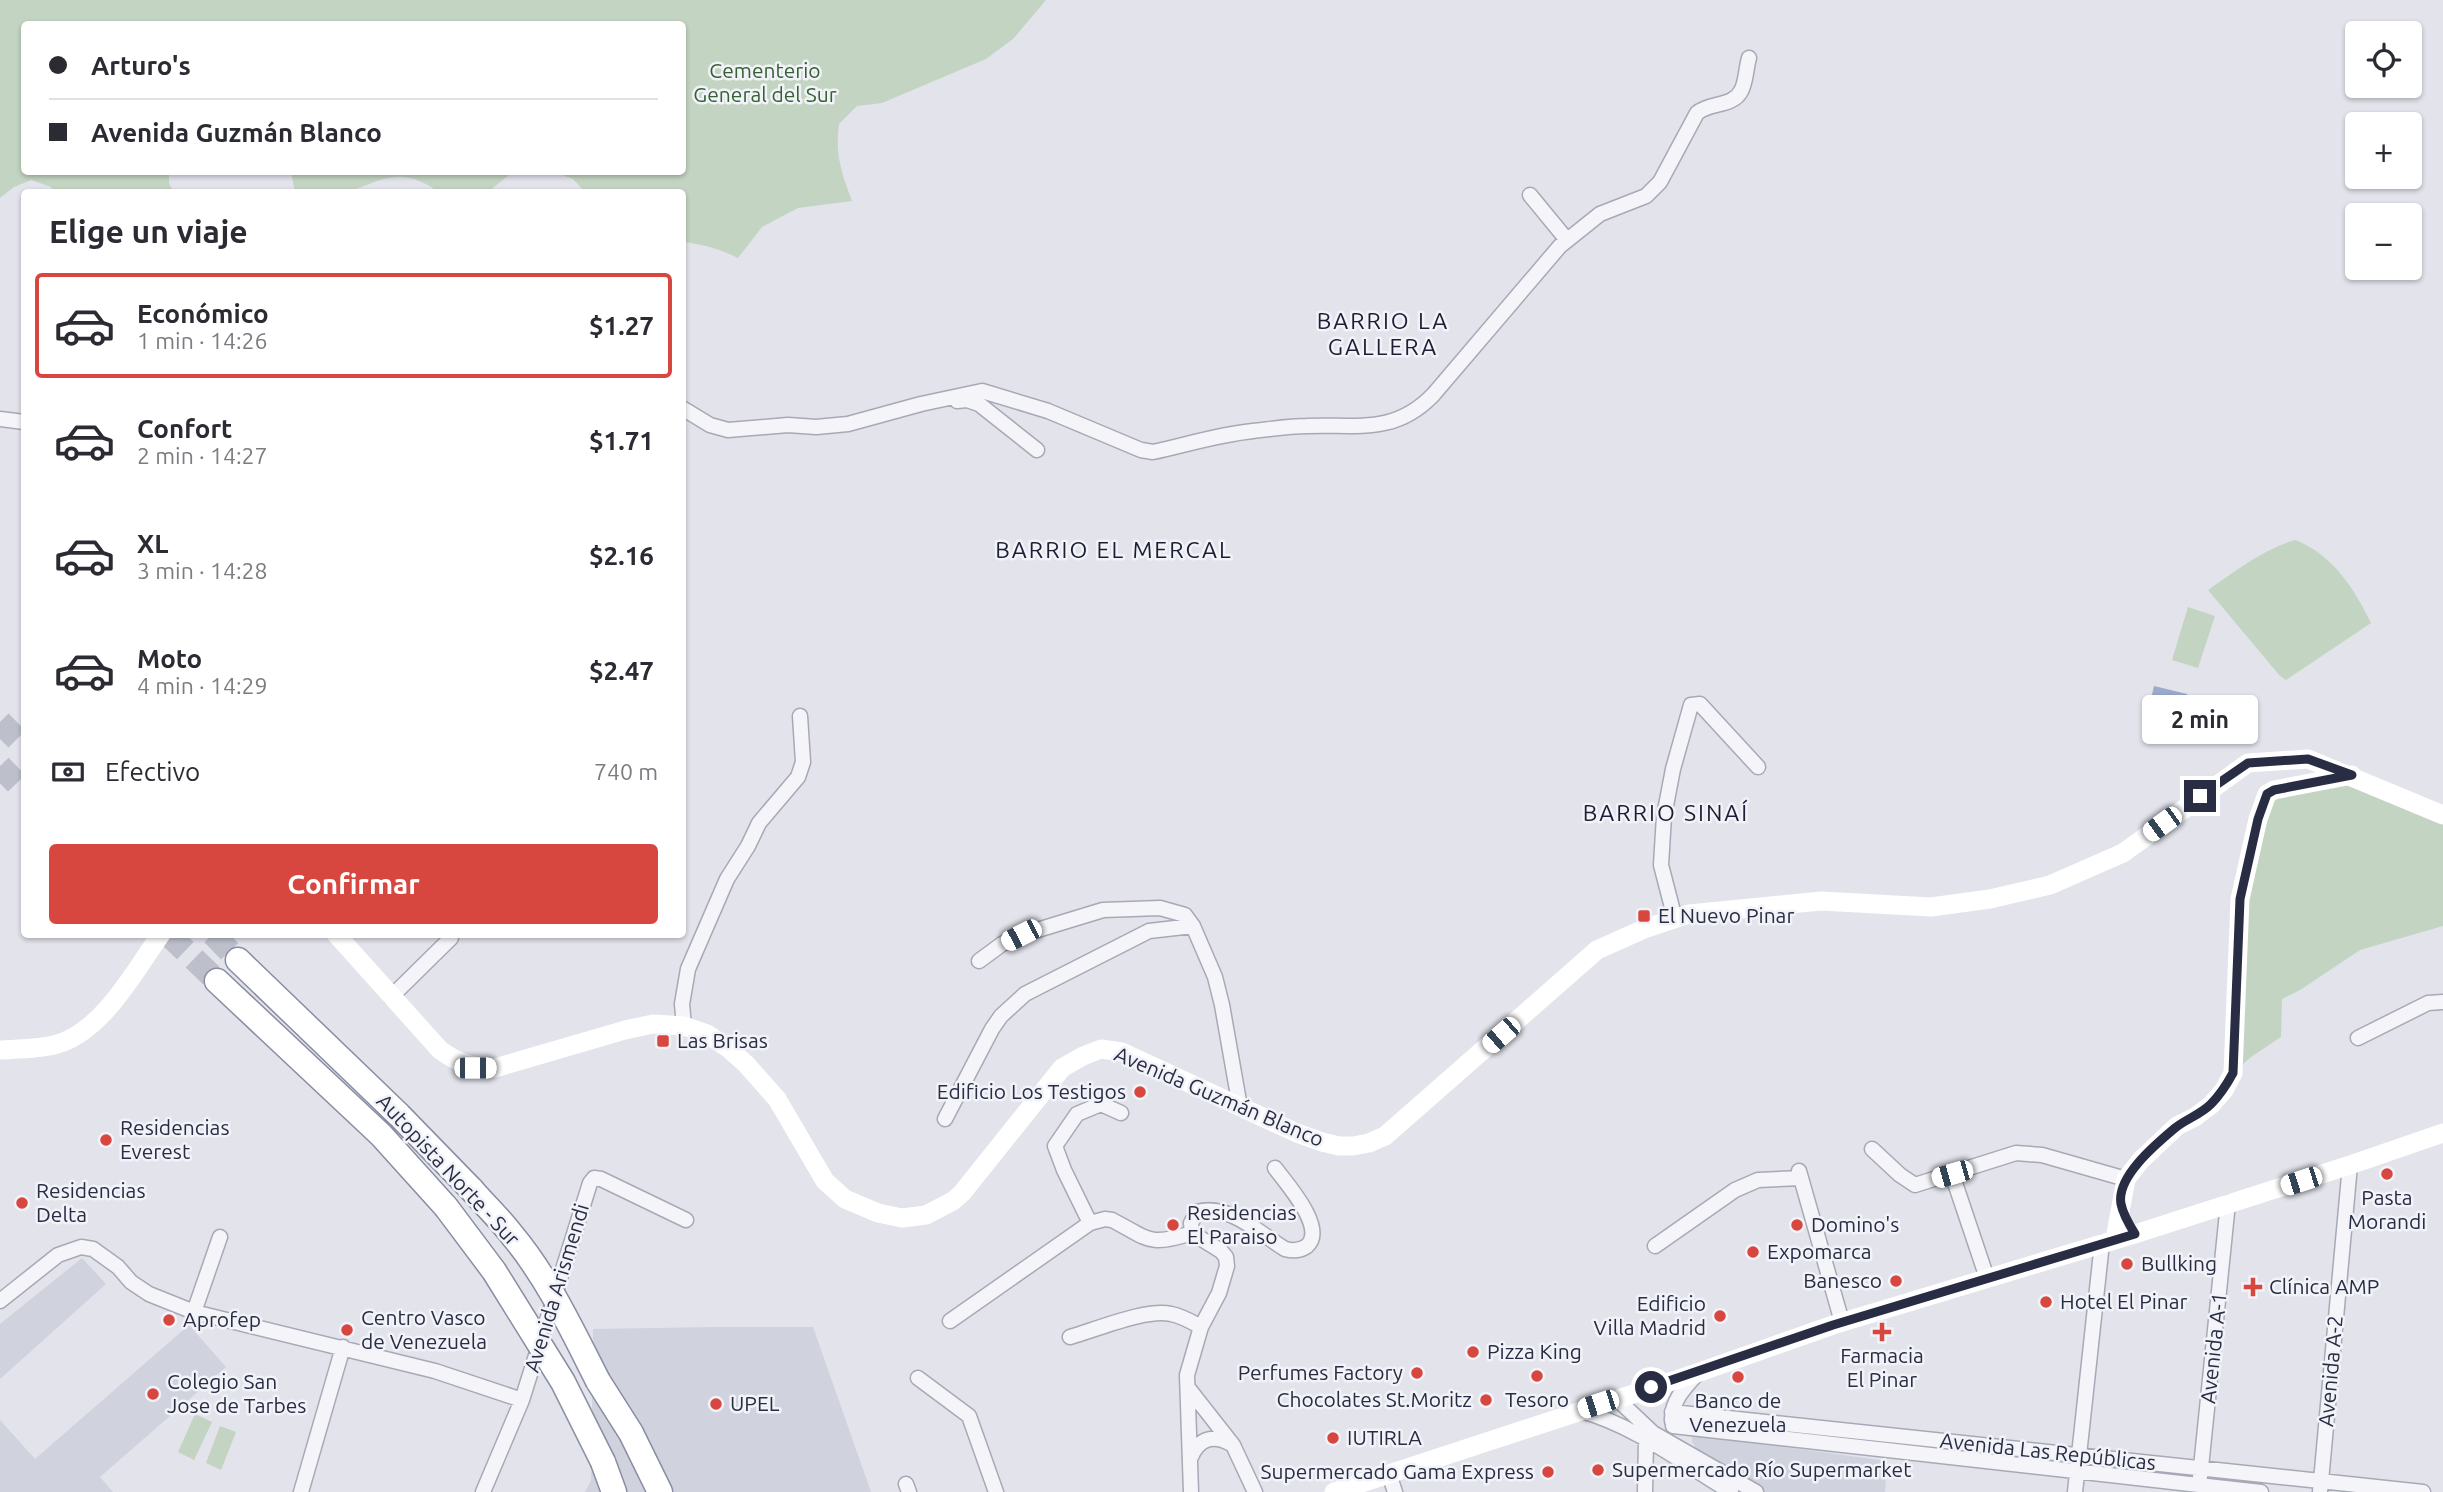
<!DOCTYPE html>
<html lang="es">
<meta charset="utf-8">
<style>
:root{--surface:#fff;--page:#f2f2f3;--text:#2b2b33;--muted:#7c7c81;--line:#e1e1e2;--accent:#d74740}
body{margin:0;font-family:Ubuntu,sans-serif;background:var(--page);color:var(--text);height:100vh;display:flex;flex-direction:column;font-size:26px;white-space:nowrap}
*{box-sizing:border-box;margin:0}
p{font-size:23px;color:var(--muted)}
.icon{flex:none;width:38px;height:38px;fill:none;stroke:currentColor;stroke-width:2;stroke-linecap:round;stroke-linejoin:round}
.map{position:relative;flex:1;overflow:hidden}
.side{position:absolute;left:21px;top:189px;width:665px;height:749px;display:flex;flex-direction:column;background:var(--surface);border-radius:7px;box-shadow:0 2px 5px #0004}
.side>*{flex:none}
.hud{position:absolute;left:21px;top:21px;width:665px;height:154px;border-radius:7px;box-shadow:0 2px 5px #0004;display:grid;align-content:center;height:154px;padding:0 28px;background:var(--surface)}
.controls{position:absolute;left:2345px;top:21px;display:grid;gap:14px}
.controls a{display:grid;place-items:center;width:77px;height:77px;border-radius:7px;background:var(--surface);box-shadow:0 2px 5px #0004;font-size:35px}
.end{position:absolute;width:32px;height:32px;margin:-16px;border:9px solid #292d44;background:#fff;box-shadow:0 0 0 4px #fff}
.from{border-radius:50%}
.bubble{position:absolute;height:49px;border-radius:7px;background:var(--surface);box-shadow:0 2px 5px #0004;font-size:23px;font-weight:700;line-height:49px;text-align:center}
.car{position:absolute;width:21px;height:42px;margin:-21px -10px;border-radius:9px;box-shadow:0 0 5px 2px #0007;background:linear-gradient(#fff 24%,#345 0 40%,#fff 0 76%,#345 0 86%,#fff 0)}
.hud b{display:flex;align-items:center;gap:24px;height:66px;font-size:26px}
.hud b+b{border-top:2px solid var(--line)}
.hud i{width:18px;height:18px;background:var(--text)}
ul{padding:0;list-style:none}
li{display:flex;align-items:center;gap:21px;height:105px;margin:0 14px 10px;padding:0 14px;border:4px solid transparent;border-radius:7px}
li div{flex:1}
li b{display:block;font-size:26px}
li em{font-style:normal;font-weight:700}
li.current{border-color:var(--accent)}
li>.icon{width:63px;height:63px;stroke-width:1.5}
h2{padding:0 28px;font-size:32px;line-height:84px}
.pay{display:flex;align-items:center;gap:18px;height:77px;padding:0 28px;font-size:26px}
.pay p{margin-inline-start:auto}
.primary-button{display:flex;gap:14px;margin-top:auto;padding:14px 28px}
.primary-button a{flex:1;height:80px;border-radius:7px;background:var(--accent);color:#fff;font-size:28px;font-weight:700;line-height:80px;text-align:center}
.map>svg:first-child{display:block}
.built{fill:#d0d2dd}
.green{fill:#c3d5c2}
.water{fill:#9ba9cd}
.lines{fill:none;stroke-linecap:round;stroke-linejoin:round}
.highway-tunnel{stroke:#bdbfca;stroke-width:24;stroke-dasharray:24 12;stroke-linecap:butt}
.street-casing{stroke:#a7a9b6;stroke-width:17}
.highway-casing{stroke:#888da3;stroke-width:27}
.street{stroke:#f5f5f9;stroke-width:14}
.secondary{stroke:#fff;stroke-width:19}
.highway{stroke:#fff;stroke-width:24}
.highway-bridge-casing{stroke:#888da3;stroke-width:27;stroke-linecap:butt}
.highway-bridge{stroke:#fff;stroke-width:24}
.route{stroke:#292d44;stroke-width:9}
.poi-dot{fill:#d74740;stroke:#f2f3f8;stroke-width:2.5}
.labels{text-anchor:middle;stroke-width:5;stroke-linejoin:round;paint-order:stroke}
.park-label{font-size:21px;fill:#356135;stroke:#f2f3f8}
.poi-label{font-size:21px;fill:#292d44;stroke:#f2f3f8;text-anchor:start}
.street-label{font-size:21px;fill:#292d44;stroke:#f2f3f8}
.neighbourhood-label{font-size:23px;letter-spacing:2px;fill:#1b1e35;stroke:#f2f3f8}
</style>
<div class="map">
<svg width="2443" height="1492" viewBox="0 0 2443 1492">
<rect width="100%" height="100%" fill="#e2e3eb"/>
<!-- built -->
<path class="built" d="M82 1258 106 1284 0 1379V1324Z
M189 1325 226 1367 100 1477 113 1492H0V1420L35 1459Z
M716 1327H813L871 1492H585L591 1480 593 1329Z
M1692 1434 1887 1461 1885 1492H1762L1699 1453 1692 1442Z"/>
<!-- green -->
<path class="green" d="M0 0H1046L1013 39 986 59 882 103 857 106 839 124C835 154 841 172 852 201L798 208 762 227 738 258C720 249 702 244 683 242L682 192H585L573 179 555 172H682V24H24V172H169V183L173 192H55L51 187 31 180 14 187 0 198Z
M291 172H513L494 187 490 192H436C432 186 426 184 419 181 391 169 371 186 345 192 330 196 310 193 295 192Z
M2295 540C2332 554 2354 588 2371 623L2286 680 2280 676 2208 590C2236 571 2263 549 2295 540Z
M2188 607 2215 616 2198 668 2172 660Z
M2352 775 2443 815V926L2360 950 2300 990 2282 999 2281 1037 2251 1057 2233 1073 2240 899 2267 794Z
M195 1414 212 1422 194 1460 178 1452Z
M220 1426 236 1432 221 1470 206 1463Z"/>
<!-- water -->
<path class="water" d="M2154 686 2187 694 2177 737 2144 729Z"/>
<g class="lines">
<!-- highway-tunnel -->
<path class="highway-tunnel" d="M0 722 24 746
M0 766 24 791
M168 934 217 981
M213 934 238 960"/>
<defs>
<path id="street" d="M1530 195 1567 240
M957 401 967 400 979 404 1037 450
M682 408 710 425 728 430 788 425 816 427 848 424 921 404 982 391 1048 411 1141 450 1153 452C1185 445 1221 434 1253 431 1271 429 1289 426 1307 426 1357 424 1394 435 1433 395L1560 246 1600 214 1646 196 1660 182 1697 113C1710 102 1733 107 1741 91 1746 83 1746 68 1749 58
M0 419 24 422
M1675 919 1661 865 1664 816 1673 769 1691 705 1700 704 1758 767
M979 961 1002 944 1021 935 1103 910 1160 908 1185 915 1193 926 1215 977 1222 1005 1240 1107
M391 997 451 938
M684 1026 682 1004 688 969 727 879 748 846 759 823 798 777 803 762 800 716
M2358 1038 2428 1003 2443 1002
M945 1119 992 1029 1001 1016 1025 994 1149 931 1193 926
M1872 1149 1900 1175 1915 1185 2016 1153 2042 1155 2126 1179
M1799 1171 1842 1322
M1952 1174 1987 1278
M1090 1223 1064 1170 1055 1146 1077 1114 1101 1104 1121 1113
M1655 1246 1735 1190 1758 1180 1801 1178
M0 1301 58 1255 81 1247 93 1249 118 1267 131 1282 149 1294 194 1312 435 1371 522 1400
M194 1312 220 1237
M950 1321 1090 1223 1105 1219 1112 1220C1149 1239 1148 1247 1192 1233
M1070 1337C1095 1330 1147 1308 1171 1314 1182 1316 1192 1322 1201 1327
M918 1378 969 1416 996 1492
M1189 1389 1233 1445 1255 1492
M1616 1398 1653 1433 1756 1492
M1581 1411C1634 1425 1684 1464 1731 1492
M1672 1412 2423 1492
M1672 1421C1671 1401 1685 1387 1698 1373
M1673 1426 2261 1492
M1191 1457C1199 1438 1214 1434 1231 1444
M1389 1474 1395 1492
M2200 1477 2228 1203
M906 1484 909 1492
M301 1492 343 1347
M483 1492 522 1400 590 1183 594 1178 601 1179 686 1220
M1191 1492 1187 1375 1201 1327 1219 1293 1227 1266 1226 1257 1221 1251 1192 1233 1191 1223 1197 1212C1229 1203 1259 1233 1285 1249 1292 1251 1300 1251 1307 1246 1327 1228 1286 1183 1275 1168
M1645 1492 1646 1440
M2075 1492 2102 1243
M2320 1492 2350 1165"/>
<path id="highway" d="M238 960 399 1115 472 1190
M217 981 381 1135 446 1207
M598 1381 631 1433 660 1492
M603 1462 614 1492"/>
</defs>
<!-- street casing -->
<use href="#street" class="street-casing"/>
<!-- highway casing -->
<use href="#highway" class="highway-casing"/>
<!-- street -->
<use href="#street" class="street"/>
<!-- secondary -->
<path class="secondary" d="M336 934 440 1050C458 1063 473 1068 495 1068L625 1030 653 1024 684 1026 707 1034 728 1048 746 1064 777 1099 825 1181 845 1199 878 1213 902 1218 926 1215 953 1201 962 1193 1062 1068 1083 1056 1101 1049 1122 1052 1297 1133 1322 1142 1339 1146H1353L1369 1143 1385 1136 1597 950 1644 929 1689 914 1821 901 1931 907 1990 899 2050 885 2123 853 2248 763 2308 759 2443 815
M0 1050C17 1049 37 1049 54 1045 101 1034 135 971 161 934
M2115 1239 2126 1179 2141 1160 2177 1126 2195 1117 2211 1105 2224 1090 2233 1073 2240 899 2258 819 2267 794 2274 790 2352 775
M1334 1492 1694 1374 1833 1325 2135 1234 2350 1165 2443 1133"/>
<!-- highway -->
<use href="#highway" class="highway"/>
<defs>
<path id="highway-bridge" d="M472 1190C485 1205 500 1219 512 1235 548 1278 573 1332 598 1381
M446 1207 494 1271 563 1382 603 1462"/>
</defs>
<!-- highway-bridge casing -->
<use href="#highway-bridge" class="highway-bridge-casing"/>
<!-- highway-bridge -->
<use href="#highway-bridge" class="highway-bridge"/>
</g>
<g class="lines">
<!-- route -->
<path class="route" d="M1651 1387 1833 1325 2135 1234C2130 1226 2123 1214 2121 1204 2116 1177 2156 1144 2175 1128 2186 1119 2200 1115 2211 1104 2220 1095 2227 1084 2233 1073L2240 899 2258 819 2267 794 2274 790 2352 775 2308 759 2248 763 2200 796"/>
</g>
<!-- markers -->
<g class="poi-dot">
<rect x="1637" y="909" width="14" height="14" rx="3.5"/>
<rect x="656" y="1034" width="14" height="14" rx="3.5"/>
<circle cx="1140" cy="1092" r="7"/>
<circle cx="106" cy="1140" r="7"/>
<circle cx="2387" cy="1174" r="7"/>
<circle cx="22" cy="1203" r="7"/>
<circle cx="1173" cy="1225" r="7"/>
<circle cx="1797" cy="1225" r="7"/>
<circle cx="1753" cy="1252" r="7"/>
<circle cx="2127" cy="1264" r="7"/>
<circle cx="1896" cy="1281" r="7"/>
<path d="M2249.5 1276.5h7v7h7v7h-7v7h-7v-7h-7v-7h7z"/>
<circle cx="2046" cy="1302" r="7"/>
<circle cx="1720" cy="1316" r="7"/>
<circle cx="169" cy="1320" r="7"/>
<circle cx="347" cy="1330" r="7"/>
<path d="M1878.5 1321.5h7v7h7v7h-7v7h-7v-7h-7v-7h7z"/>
<circle cx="1473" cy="1352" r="7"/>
<circle cx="1417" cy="1373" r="7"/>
<circle cx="1537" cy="1376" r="7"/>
<circle cx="1738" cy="1377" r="7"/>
<circle cx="153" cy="1394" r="7"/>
<circle cx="1486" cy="1400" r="7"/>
<circle cx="716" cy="1404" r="7"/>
<circle cx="1333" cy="1438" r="7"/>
<circle cx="1598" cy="1470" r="7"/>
<circle cx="1548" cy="1472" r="7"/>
</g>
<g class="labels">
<!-- park labels -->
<g class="park-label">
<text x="765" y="78">Cementerio<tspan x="765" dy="24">General del Sur</tspan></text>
</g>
<!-- poi labels -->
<g class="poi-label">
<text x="1658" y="923">El Nuevo Pinar</text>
<text x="677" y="1048">Las Brisas</text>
<text x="1126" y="1099" text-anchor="end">Edificio Los Testigos</text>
<text x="120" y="1135">Residencias<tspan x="120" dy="24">Everest</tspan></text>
<text x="36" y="1198">Residencias<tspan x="36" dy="24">Delta</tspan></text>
<text x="2387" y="1205" text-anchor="middle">Pasta<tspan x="2387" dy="24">Morandi</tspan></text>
<text x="1187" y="1220">Residencias<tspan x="1187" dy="24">El Paraiso</tspan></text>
<text x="1811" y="1232">Domino's</text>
<text x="1767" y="1259">Expomarca</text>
<text x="2141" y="1271">Bullking</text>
<text x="1882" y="1288" text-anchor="end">Banesco</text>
<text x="2269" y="1294">Clínica AMP</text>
<text x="2060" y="1309">Hotel El Pinar</text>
<text x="1706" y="1311" text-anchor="end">Edificio<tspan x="1706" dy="24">Villa Madrid</tspan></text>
<text x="361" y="1325">Centro Vasco<tspan x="361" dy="24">de Venezuela</tspan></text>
<text x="183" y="1327">Aprofep</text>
<text x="1487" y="1359">Pizza King</text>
<text x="1882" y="1363" text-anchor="middle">Farmacia<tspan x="1882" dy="24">El Pinar</tspan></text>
<text x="1403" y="1380" text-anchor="end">Perfumes Factory</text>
<text x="167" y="1389">Colegio San<tspan x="167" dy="24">Jose de Tarbes</tspan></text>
<text x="1472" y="1407" text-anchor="end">Chocolates St.Moritz</text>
<text x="1537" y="1407" text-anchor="middle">Tesoro</text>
<text x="1738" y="1408" text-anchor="middle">Banco de<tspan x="1738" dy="24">Venezuela</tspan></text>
<text x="730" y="1411">UPEL</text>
<text x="1347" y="1445">IUTIRLA</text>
<text x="1612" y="1477">Supermercado Río Supermarket</text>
<text x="1534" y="1479" text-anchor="end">Supermercado Gama Express</text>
</g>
<!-- street labels -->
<g class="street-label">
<text transform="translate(1219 1097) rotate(23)" y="7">Avenida Guzmán Blanco</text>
<text transform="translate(448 1170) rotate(47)" y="7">Autopista Norte - Sur</text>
<text transform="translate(557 1288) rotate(-73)" y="7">Avenida Arismendi</text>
<text transform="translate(2214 1348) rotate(-84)" y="7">Avenida A-1</text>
<text transform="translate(2331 1371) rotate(-85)" y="7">Avenida A-2</text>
<text transform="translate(2048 1452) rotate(6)" y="7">Avenida Las Repúblicas</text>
</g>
<!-- neighbourhood labels -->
<g class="neighbourhood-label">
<text x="1383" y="329">BARRIO LA<tspan x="1383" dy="26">GALLERA</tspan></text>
<text x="1114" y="558">BARRIO EL MERCAL</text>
<text x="1666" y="821">BARRIO SINAÍ</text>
</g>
</g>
</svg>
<div class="controls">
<a><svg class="icon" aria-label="locate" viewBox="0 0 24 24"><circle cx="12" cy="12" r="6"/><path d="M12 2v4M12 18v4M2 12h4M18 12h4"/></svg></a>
<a>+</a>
<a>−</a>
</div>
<i class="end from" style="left:1651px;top:1387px"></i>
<i class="end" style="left:2200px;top:796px"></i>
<div class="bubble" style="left:2142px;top:695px;width:116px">2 min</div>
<i class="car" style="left:2162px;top:824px;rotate:234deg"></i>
<i class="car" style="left:1021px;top:935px;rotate:243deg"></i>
<i class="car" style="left:1501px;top:1035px;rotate:229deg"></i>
<i class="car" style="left:475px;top:1068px;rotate:90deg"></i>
<i class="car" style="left:1952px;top:1174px;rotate:254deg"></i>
<i class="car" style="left:2301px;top:1181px;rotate:252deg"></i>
<i class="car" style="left:1598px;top:1404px;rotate:252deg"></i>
<div class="hud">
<b><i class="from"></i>Arturo's</b>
<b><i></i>Avenida Guzmán Blanco</b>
</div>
<section class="side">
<h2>Elige un viaje</h2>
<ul>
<li class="current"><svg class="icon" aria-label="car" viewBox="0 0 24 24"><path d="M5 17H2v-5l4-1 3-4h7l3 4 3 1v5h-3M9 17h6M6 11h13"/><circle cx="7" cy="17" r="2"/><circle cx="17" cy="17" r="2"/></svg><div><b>Económico</b><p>1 min · 14:26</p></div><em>$1.27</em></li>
<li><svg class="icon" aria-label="car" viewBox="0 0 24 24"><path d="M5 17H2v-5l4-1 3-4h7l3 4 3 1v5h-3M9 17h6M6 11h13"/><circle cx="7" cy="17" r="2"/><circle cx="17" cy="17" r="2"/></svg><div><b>Confort</b><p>2 min · 14:27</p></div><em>$1.71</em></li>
<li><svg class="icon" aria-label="car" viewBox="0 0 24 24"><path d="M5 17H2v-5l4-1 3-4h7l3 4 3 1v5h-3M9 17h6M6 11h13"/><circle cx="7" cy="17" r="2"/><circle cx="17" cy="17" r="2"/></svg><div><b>XL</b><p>3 min · 14:28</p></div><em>$2.16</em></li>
<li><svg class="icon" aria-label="car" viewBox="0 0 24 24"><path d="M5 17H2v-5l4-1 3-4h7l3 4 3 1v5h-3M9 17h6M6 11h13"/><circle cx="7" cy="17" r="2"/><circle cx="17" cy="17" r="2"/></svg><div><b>Moto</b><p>4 min · 14:29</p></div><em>$2.47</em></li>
</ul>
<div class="pay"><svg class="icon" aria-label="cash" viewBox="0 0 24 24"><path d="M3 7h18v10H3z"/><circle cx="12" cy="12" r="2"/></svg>Efectivo<p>740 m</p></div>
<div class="primary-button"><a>Confirmar</a></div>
</section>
</div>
